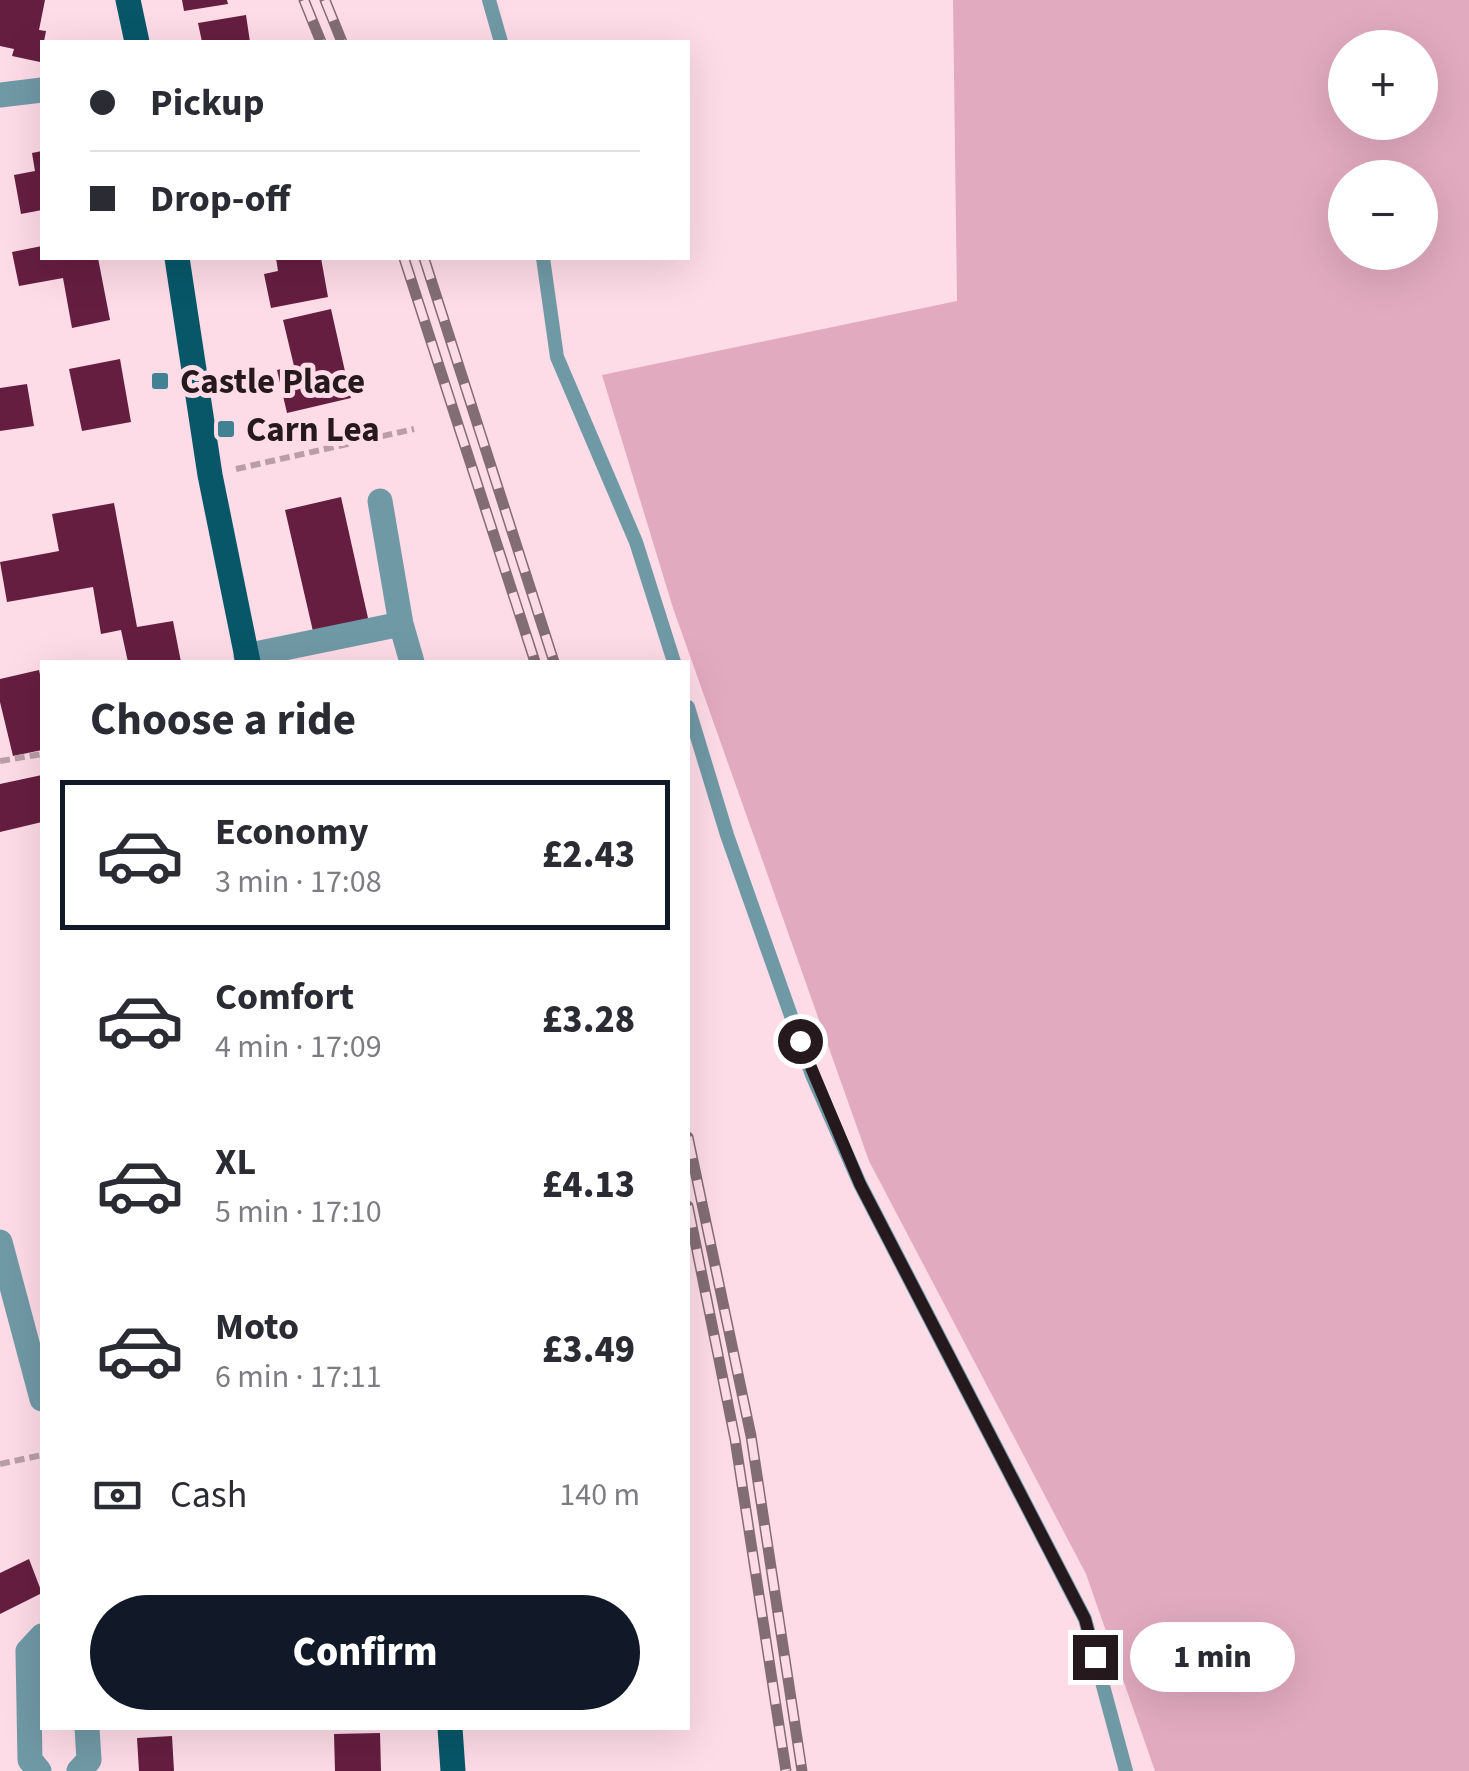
<!DOCTYPE html>
<meta charset="utf-8">
<style>
:root{--surface:#fff;--page:#f2f2f3;--text:#2b2b33;--muted:#7c7c81;--line:#e1e1e2;--accent:#111827}
body{margin:0;font-family:"Source Sans 3",sans-serif;background:var(--page);color:var(--text);height:100vh;display:flex;flex-direction:column;font-size:38px;white-space:nowrap}
*{box-sizing:border-box;margin:0}
p{font-size:32px;color:var(--muted)}
.icon{flex:none;width:55px;height:55px;fill:none;stroke:currentColor;stroke-width:2;stroke-linecap:round;stroke-linejoin:round}
.map{position:relative;flex:1;overflow:hidden}
.details{position:absolute;left:40px;top:660px;width:650px;height:1070px;display:flex;flex-direction:column;background:var(--surface);border-radius:0px;box-shadow:0 10px 40px #0002}
.details>*{flex:none}
.hud{position:absolute;left:40px;top:40px;width:650px;height:220px;border-radius:0px;box-shadow:0 10px 40px #0002;display:grid;align-content:center;height:220px;padding:0 50px;background:var(--surface)}
.fabs{position:absolute;left:1328px;top:30px;display:grid;gap:20px}
.fabs a{display:grid;place-items:center;width:110px;height:110px;border-radius:50%;background:var(--surface);box-shadow:0 10px 40px #0002;font-size:50px}
.end{position:absolute;width:45px;height:45px;margin:-22px;border:12px solid #25191e;background:#fff;box-shadow:0 0 0 5px #fff}
.from{border-radius:50%}
.bubble{position:absolute;height:70px;border-radius:35px;background:var(--surface);box-shadow:0 10px 40px #0002;font-size:32px;font-weight:800;line-height:70px;text-align:center}
.hud b{display:flex;align-items:center;gap:35px;height:95px;font-size:38px}
.hud b+b{border-top:2px solid var(--line)}
.hud i{width:25px;height:25px;background:var(--text)}
ul{padding:0;list-style:none}
li{display:flex;align-items:center;gap:30px;height:150px;margin:0 20px 15px;padding:0 30px;border:5px solid transparent;border-radius:0px}
li div{flex:1}
li b{display:block;font-size:38px}
li em{font-style:normal;font-weight:800}
li.active{border-color:var(--accent)}
li>.icon{width:90px;height:90px;stroke-width:1.5}
h2{padding:0 50px;font-size:45px;line-height:120px}
.pay{display:flex;align-items:center;gap:25px;height:110px;padding:0 50px;font-size:38px}
.pay p{margin-inline-start:auto}
.cta{display:flex;gap:20px;margin-top:auto;padding:20px 50px}
.cta a{flex:1;height:115px;border-radius:60px;background:var(--accent);color:#fff;font-size:40px;font-weight:800;line-height:115px;text-align:center}
.map>svg:first-child{display:block}
.green{fill:#e2aabf;fill-rule:evenodd}
.building{fill:#661e40}
.lines{fill:none;stroke-linecap:round;stroke-linejoin:round}
.path{stroke:#b99ea8;stroke-width:6;stroke-dasharray:10 5;stroke-linecap:butt}
.lane{stroke:#7099a6;stroke-width:14}
.street{stroke:#7099a6;stroke-width:25}
.primary{stroke:#075769;stroke-width:25}
.rail-casing{stroke:#836d75;stroke-width:11}
.rail{stroke:#fddbe7;stroke-width:8;stroke-dasharray:22;stroke-linecap:butt}
.route{stroke:#25191e;stroke-width:12}
.poi-dot{fill:#408193;stroke:#fddbe7;stroke-width:4}
.labels{text-anchor:middle;stroke-width:10;stroke-linejoin:round;paint-order:stroke}
.poi-label{font-size:35px;font-weight:bold;fill:#25191e;stroke:#fddbe7;text-anchor:start}
</style>
<div class="map">
<svg width="1469" height="1771" viewBox="0 0 1469 1771">
<rect width="100%" height="100%" fill="#fddbe7"/>
<!-- green -->
<path class="green" d="M953 0H1469V1771H1155L1086 1574 869 1161 673 608 602 375 957 301ZM1345 48H1420V122H1345ZM1345 178H1420V252H1345Z"/>
<!-- building -->
<path class="building" d="M0 0H45L39 30 46 31 40 62 12 56 14 49 0 46Z
M182 0H227L228 4 184 11Z
M246 15 250 42H202L198 23Z
M42 151V210L21 214 14 175 35 171 32 153Z
M42 246V258H98L110 320 72 328 63 278 19 286 12 252Z
M276 258H321L328 297 271 308 264 274 278 271Z
M331 309 351 398 287 413 277 370 294 366 283 320Z
M120 359 131 422 82 431 69 369Z
M27 384 34 426 0 431V388Z
M341 497 370 627 315 640 285 510Z
M114 503 137 627 173 621 181 662H128L121 630 101 634 93 587 7 602 0 562 59 551 52 514Z
M39 670 42 684V750L13 756 0 702V679Z
M42 775V822L0 832V784Z
M29 1559 42 1593 0 1614V1573Z
M380 1733 381 1771H335L334 1734Z
M172 1736 174 1771H139L137 1738Z"/>
<g class="lines">
<!-- path -->
<path class="path" d="M236 469 414 429
M0 761 42 754
M0 1464 42 1455"/>
<!-- lane -->
<path class="lane" d="M489 0 501 42
M543 258 557 357 636 542 674 662
M688 707 727 835 812 1075 860 1184 1085 1619 1126 1771"/>
<!-- street -->
<path class="street" d="M0 95 42 90
M380 501 401 624 412 662
M246 656 401 624
M0 1242 42 1399
M39 1771 30 1760 28 1651 42 1636
M79 1771 89 1760 87 1728"/>
<!-- primary -->
<path class="primary" d="M128 0 137 42
M177 258 210 475 248 662
M450 1728 453 1771"/>
<defs>
<path id="rail" d="M304 0 321 42
M325 0 342 42
M404 258 535 662
M424 258 554 662
M688 1137 751 1436 802 1771
M688 1206 735 1439 786 1771"/>
</defs>
<!-- rail casing -->
<use href="#rail" class="rail-casing"/>
<!-- rail -->
<use href="#rail" class="rail"/>
</g>
<g class="lines">
<!-- route -->
<path class="route" d="M800 1041 860 1184 1085 1619 1095 1657"/>
</g>
<!-- markers -->
<g class="poi-dot">
<rect x="150" y="371" width="20" height="20" rx="5"/>
<rect x="216" y="419" width="20" height="20" rx="5"/>
</g>
<g class="labels">
<!-- poi labels -->
<g class="poi-label">
<text x="180" y="393">Castle Place</text>
<text x="246" y="441">Carn Lea</text>
</g>
</g>
</svg>
<div class="fabs">
<a>+</a>
<a>−</a>
</div>
<i class="end from" style="left:800px;top:1041px"></i>
<i class="end" style="left:1095px;top:1657px"></i>
<div class="bubble" style="left:1130px;top:1622px;width:165px">1 min</div>
<div class="hud">
<b><i class="from"></i>Pickup</b>
<b><i></i>Drop-off</b>
</div>
<section class="details">
<h2>Choose a ride</h2>
<ul>
<li class="active"><svg class="icon" aria-label="car" viewBox="0 0 24 24"><path d="M5 17H2v-5l4-1 3-4h7l3 4 3 1v5h-3M9 17h6M6 11h13"/><circle cx="7" cy="17" r="2"/><circle cx="17" cy="17" r="2"/></svg><div><b>Economy</b><p>3 min · 17:08</p></div><em>£2.43</em></li>
<li><svg class="icon" aria-label="car" viewBox="0 0 24 24"><path d="M5 17H2v-5l4-1 3-4h7l3 4 3 1v5h-3M9 17h6M6 11h13"/><circle cx="7" cy="17" r="2"/><circle cx="17" cy="17" r="2"/></svg><div><b>Comfort</b><p>4 min · 17:09</p></div><em>£3.28</em></li>
<li><svg class="icon" aria-label="car" viewBox="0 0 24 24"><path d="M5 17H2v-5l4-1 3-4h7l3 4 3 1v5h-3M9 17h6M6 11h13"/><circle cx="7" cy="17" r="2"/><circle cx="17" cy="17" r="2"/></svg><div><b>XL</b><p>5 min · 17:10</p></div><em>£4.13</em></li>
<li><svg class="icon" aria-label="car" viewBox="0 0 24 24"><path d="M5 17H2v-5l4-1 3-4h7l3 4 3 1v5h-3M9 17h6M6 11h13"/><circle cx="7" cy="17" r="2"/><circle cx="17" cy="17" r="2"/></svg><div><b>Moto</b><p>6 min · 17:11</p></div><em>£3.49</em></li>
</ul>
<div class="pay"><svg class="icon" aria-label="cash" viewBox="0 0 24 24"><path d="M3 7h18v10H3z"/><circle cx="12" cy="12" r="2"/></svg>Cash<p>140 m</p></div>
<div class="cta"><a>Confirm</a></div>
</section>
</div>
